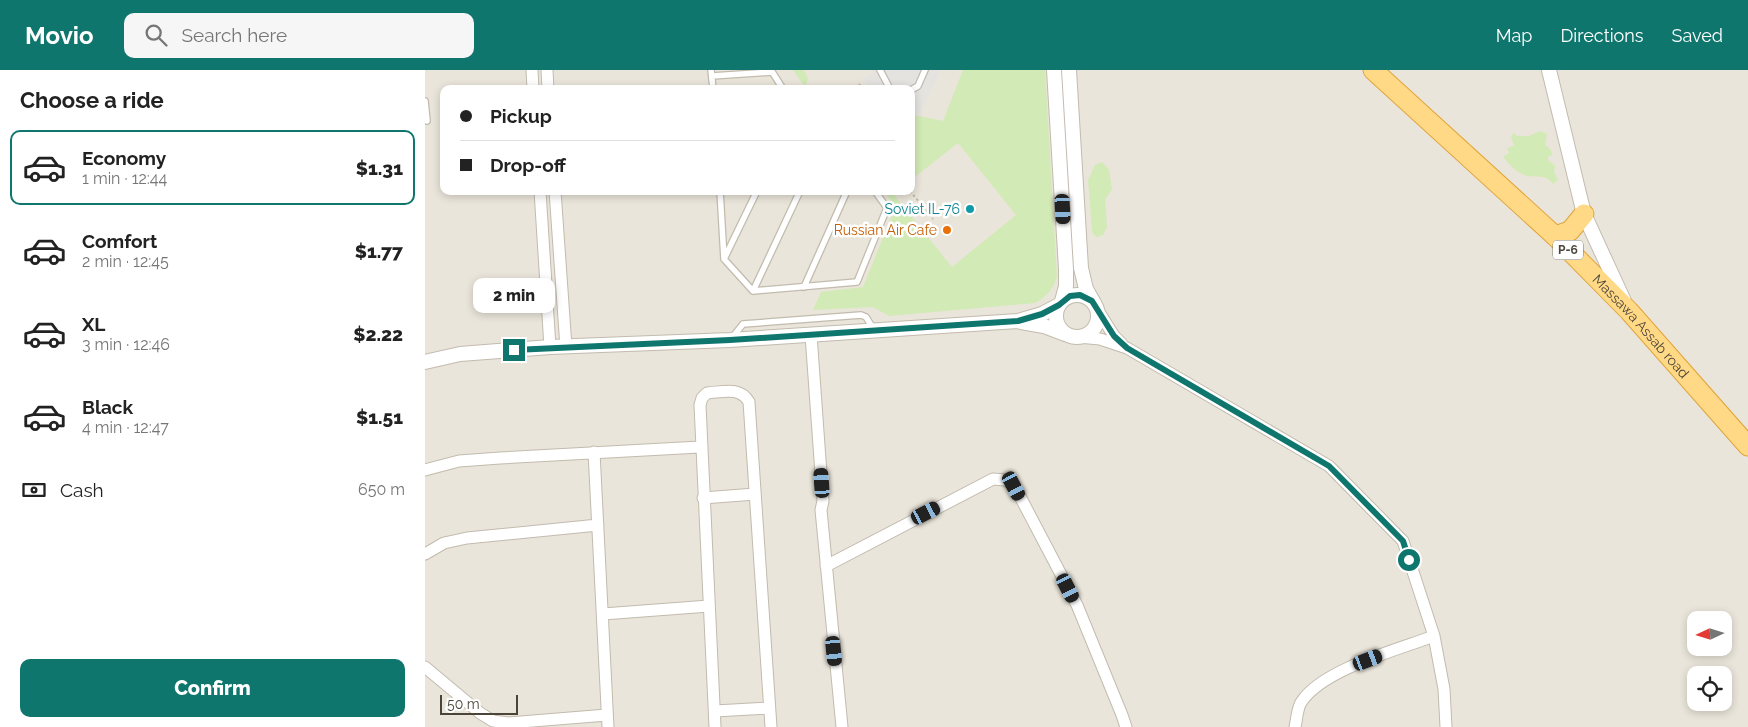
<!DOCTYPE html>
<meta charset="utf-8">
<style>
:root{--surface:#fff;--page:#f6f6f6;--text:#222;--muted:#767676;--line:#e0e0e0;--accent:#0f766e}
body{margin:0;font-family:Raleway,sans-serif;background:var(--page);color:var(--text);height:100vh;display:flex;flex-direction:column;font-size:19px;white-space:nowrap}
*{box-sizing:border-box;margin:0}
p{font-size:16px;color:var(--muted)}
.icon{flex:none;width:28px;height:28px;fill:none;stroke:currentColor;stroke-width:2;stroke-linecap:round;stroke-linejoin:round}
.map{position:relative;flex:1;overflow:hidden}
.details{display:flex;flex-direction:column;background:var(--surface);width:425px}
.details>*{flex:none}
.hud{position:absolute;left:15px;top:15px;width:475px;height:110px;border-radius:10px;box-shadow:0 2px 8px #0003;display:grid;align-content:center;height:110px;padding:0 20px;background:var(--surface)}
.needle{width:32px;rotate:266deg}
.controls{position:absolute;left:1262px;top:541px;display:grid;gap:10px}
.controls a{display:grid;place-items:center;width:45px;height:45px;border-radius:10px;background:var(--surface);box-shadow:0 2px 8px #0003;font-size:25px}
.scale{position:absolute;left:15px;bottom:12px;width:78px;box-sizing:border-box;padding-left:5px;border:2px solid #4b4439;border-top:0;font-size:14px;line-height:18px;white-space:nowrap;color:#4b4439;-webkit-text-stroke:4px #fff;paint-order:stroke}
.end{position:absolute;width:22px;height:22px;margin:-11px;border:6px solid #0f766e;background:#fff;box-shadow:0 0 0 2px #fff}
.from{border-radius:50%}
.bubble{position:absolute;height:35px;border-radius:10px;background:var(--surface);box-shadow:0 2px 8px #0003;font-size:16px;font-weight:800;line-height:35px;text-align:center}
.car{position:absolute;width:15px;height:30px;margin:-15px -8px;border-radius:6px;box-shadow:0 0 4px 1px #0007;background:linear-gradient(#222 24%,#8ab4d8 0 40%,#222 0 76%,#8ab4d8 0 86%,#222 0)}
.hud b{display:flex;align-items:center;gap:18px;height:48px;font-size:19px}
.hud b+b{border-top:1px solid var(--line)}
.hud i{width:12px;height:12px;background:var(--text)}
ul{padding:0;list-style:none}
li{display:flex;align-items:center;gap:15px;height:75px;margin:0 10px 8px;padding:0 10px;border:2px solid transparent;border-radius:10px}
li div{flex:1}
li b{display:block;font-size:19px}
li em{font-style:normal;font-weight:800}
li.selected{border-color:var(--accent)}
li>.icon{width:45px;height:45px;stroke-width:1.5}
h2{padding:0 20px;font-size:22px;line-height:60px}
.pay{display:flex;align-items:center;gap:12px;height:55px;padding:0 20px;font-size:19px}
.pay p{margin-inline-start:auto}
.action{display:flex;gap:10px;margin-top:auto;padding:10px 20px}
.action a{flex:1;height:58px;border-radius:10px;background:var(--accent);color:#fff;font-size:20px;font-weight:800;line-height:58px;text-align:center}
header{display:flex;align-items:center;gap:30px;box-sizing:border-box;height:70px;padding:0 25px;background:var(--accent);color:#fff}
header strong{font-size:24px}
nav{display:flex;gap:28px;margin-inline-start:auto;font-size:18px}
.search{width:350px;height:45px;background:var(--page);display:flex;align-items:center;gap:12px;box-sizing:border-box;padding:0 18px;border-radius:10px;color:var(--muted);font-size:19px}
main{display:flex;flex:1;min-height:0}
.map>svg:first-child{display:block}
.residential{fill:#eae5da;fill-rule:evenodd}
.green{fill:#d2eab5}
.parking{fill:#e5e3e0}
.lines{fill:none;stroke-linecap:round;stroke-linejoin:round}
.service-casing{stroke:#c2bbae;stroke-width:8}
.minor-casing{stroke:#c2bbae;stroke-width:13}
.tertiary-casing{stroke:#c2bbae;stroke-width:16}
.trunk-casing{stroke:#e0a43c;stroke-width:21}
.path{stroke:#c4b79f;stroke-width:2;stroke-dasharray:2.5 2.5;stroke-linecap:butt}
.service{stroke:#fff;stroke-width:5.5}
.minor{stroke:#fff;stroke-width:11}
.tertiary{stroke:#fff;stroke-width:14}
.trunk{stroke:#ffd985;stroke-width:19}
.route{stroke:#0f766e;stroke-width:6}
.culture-dot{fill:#0f9aa8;stroke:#fff;stroke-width:2}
.food-dot{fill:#e8710a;stroke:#fff;stroke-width:2}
.labels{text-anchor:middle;stroke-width:5;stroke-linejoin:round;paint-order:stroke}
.shield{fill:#fff;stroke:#817c74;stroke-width:1}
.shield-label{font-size:12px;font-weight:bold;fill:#4b4439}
.culture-label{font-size:14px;fill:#0d838f;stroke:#fff;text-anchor:end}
.food-label{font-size:14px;fill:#c56008;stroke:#fff;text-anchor:end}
.street-label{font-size:14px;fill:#4b4439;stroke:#fff}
</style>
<header>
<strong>Movio</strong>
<div class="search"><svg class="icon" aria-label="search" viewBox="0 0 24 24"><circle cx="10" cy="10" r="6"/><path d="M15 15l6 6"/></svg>Search here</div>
<nav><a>Map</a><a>Directions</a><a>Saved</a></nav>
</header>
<main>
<section class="details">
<h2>Choose a ride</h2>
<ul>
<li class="selected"><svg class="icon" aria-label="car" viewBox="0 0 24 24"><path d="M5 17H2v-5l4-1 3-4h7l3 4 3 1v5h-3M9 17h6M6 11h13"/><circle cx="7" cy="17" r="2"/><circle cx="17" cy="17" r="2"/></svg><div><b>Economy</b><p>1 min · 12:44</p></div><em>$1.31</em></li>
<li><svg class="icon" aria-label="car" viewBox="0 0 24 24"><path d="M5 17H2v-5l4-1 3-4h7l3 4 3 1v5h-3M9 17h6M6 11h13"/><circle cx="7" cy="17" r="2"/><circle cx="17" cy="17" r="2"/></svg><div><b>Comfort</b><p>2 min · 12:45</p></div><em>$1.77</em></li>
<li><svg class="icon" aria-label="car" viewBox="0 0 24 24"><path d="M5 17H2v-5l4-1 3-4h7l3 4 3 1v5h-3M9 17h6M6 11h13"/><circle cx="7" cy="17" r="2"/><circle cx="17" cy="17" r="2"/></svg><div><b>XL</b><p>3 min · 12:46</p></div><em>$2.22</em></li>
<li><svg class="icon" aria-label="car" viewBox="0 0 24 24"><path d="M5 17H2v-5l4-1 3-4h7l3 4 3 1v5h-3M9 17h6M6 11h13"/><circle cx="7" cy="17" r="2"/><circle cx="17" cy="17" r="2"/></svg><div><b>Black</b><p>4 min · 12:47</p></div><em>$1.51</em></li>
</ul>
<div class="pay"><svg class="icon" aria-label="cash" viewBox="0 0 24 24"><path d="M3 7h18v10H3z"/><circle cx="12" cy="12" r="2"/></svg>Cash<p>650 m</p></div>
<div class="action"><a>Confirm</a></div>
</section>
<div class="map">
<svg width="1323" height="657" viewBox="0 0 1323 657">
<rect width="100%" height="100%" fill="#f6f3ec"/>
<!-- residential -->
<path class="residential" d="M0 0H1323V657H0ZM19 19H486V121H19ZM1271 550H1299V578H1271ZM1271 605H1299V632H1271Z"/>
<!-- green -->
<path class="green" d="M368 0H379L383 9 380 17Z
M538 0H620L632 207C628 220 621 227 610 233L464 246 448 237 388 240 396 222 438 217 470 138 460 121H473L469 125 527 197 591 145 533 73 486 110V46H494L518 51Z
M1115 61 1122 64 1120 75 1125 79 1128 85 1123 87V90L1130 96 1129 102 1133 110 1128 114C1119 102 1111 109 1099 105 1090 101 1084 94 1078 87L1084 83 1082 78 1089 76 1086 66 1089 63 1092 66H1104Z
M677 92 684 100 687 119 680 130 682 157 678 165 671 167 667 162 663 110 670 95Z"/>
<!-- parking -->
<path class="parking" d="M447 0H516L494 46H486V19H444L438 8 448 3Z"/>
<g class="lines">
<defs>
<path id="service" d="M286 0 288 19
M346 0 358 19
M455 0 465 19
M287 6 347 2
M486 20 493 16 500 0
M0 31 2 51
M295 121 299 189 328 221 432 212 462 138 450 121
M300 187 332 121
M379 217 422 121
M328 221 375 121
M306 269 318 254 436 245 441 247 449 260"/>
<path id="minor" d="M107 0 108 19
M122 0 123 19
M115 121 125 277
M130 121 141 277
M672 239 689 266 697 274
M386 265 398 431 396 440 417 657
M653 267 675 269 702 278 904 396 978 471 1009 566 1019 619 1021 657
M169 382 183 657
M0 400 34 391 75 388 275 377
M278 428 330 424
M0 484 19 473 42 468 173 455
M401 496 568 409 580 410 589 415 652 535 697 645 701 657
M178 544 284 536
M0 597 55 643 68 651 83 653 182 645
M290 641 344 638
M290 657 275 335 277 328 282 323C298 322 315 316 324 332L346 657
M870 657C872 649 872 637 877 631 899 599 972 580 1009 566"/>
<path id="tertiary" d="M629 0 641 199V216L637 231
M644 0 656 198 661 219 670 235
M1124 0 1159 144 1199 231
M631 246a21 21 0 1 1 42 0a21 21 0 1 1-42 0Z
M596 252 619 256 640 264
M0 292 35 284 125 277 305 270 593 251 617 244 634 235"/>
<g id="trunk">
<path id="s1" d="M948 0 1130 166 1204 241 1323 376"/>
<path d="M1130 166 1145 161 1159 144"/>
</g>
</defs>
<!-- service casing -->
<use href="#service" class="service-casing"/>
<!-- minor casing -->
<use href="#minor" class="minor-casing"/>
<!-- tertiary casing -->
<use href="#tertiary" class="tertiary-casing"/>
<!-- trunk casing -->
<use href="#trunk" class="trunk-casing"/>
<!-- path -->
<path class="path" d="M434 14 437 19
M485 121 508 149"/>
<!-- service -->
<use href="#service" class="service"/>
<!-- minor -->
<use href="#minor" class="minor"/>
<!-- tertiary -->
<use href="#tertiary" class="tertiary"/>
<!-- trunk -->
<use href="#trunk" class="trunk"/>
</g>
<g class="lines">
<!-- route -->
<path class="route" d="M89 280 305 270 593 251 617 244 634 235 645 226 655 225 667 231 689 266 702 278 904 396 978 471 984 490"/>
</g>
<!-- markers -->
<circle class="culture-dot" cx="545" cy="139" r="5"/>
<circle class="food-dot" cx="522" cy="160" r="5"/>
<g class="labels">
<!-- shield labels -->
<rect class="shield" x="1128" y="170.5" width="30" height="19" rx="4"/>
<g class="shield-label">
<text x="1143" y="184">P-6</text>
</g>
<!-- culture labels -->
<g class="culture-label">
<text x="535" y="144">Soviet IL-76</text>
</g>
<!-- food labels -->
<g class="food-label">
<text x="512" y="165">Russian Air Cafe</text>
</g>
<!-- street labels -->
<g class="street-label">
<text dy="5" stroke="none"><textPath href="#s1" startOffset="371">Massawa Assab road</textPath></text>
</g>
</g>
</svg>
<div class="controls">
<a><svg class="needle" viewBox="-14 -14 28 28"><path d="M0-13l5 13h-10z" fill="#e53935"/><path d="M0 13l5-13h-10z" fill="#767676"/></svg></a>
<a><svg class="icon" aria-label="locate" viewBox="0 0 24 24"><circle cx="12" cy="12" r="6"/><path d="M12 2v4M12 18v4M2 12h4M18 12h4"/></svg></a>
</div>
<div class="scale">50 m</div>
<i class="end from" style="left:984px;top:490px"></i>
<i class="end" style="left:89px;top:280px"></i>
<div class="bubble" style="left:48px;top:208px;width:82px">2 min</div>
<i class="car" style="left:638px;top:139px;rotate:177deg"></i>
<i class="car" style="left:397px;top:413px;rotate:356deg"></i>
<i class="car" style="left:589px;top:416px;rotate:152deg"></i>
<i class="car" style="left:501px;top:443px;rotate:63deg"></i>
<i class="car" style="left:643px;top:518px;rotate:153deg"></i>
<i class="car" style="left:409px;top:581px;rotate:174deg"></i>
<i class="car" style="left:943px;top:590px;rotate:69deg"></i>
<div class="hud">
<b><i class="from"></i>Pickup</b>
<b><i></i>Drop-off</b>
</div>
</div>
</main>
